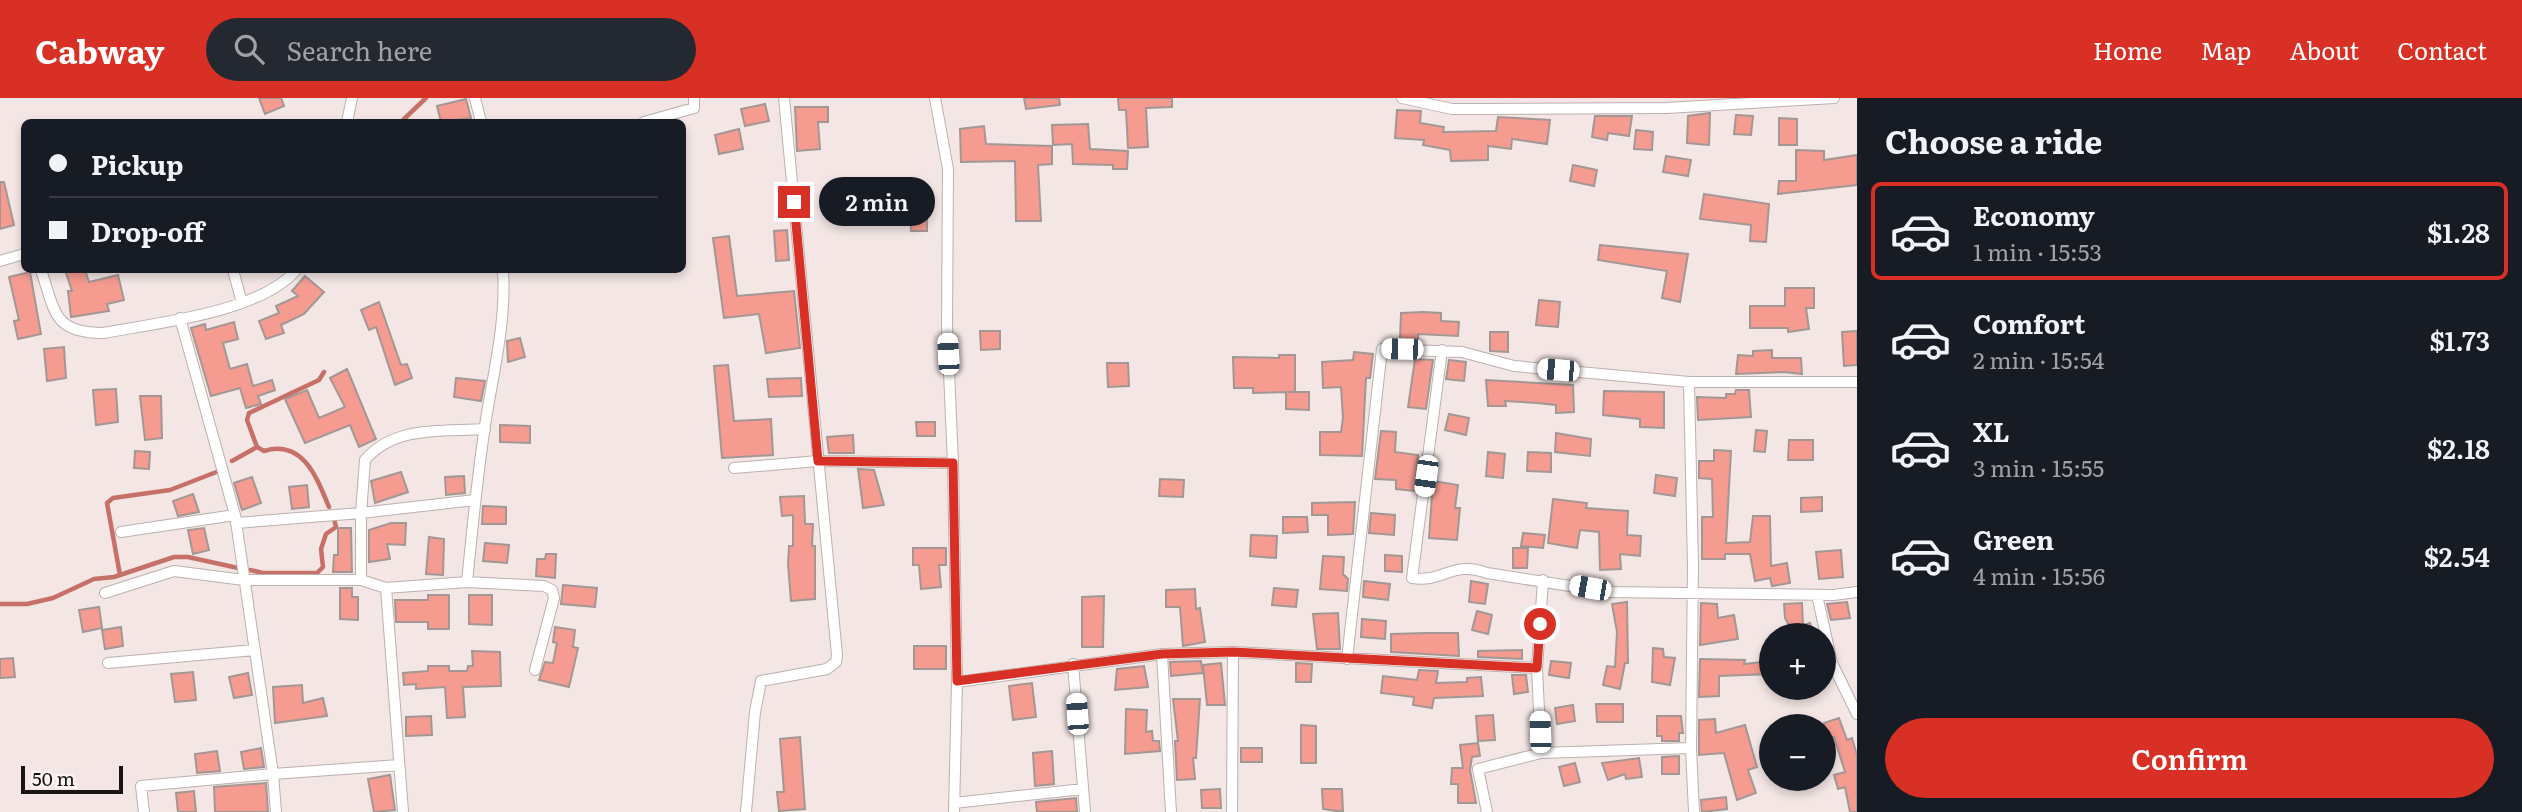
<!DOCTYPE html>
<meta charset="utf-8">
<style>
:root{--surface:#171b24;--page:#242831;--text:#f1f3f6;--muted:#9ea1a6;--line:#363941;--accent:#d93025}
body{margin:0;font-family:Literata,serif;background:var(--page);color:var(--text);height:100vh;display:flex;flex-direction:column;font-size:26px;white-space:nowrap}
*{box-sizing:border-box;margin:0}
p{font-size:23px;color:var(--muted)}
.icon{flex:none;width:38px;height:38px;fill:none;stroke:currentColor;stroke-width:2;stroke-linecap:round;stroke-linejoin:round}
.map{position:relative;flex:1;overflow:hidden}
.details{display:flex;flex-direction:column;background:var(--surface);width:665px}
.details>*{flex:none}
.banner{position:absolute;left:21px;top:21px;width:665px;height:154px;border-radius:10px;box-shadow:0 4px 10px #0003;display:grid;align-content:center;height:154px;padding:0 28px;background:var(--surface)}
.fabs{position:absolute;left:1759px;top:525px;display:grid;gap:14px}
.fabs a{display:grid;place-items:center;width:77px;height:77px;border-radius:50%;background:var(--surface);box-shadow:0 4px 10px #0003;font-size:35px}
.scale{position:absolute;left:21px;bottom:18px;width:102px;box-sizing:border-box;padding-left:7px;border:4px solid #191514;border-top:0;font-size:19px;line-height:24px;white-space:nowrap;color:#191514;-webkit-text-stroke:5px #fef4f2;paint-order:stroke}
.end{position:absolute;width:32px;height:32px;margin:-16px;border:9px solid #d93025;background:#fff;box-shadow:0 0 0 4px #fff}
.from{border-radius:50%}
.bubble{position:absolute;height:49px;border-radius:24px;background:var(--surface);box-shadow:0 4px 10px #0003;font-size:23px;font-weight:600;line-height:49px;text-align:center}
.car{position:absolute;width:21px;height:42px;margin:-21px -10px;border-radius:9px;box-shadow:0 0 5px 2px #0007;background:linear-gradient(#fff 24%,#345 0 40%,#fff 0 76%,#345 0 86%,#fff 0)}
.banner b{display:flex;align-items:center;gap:24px;height:66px;font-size:26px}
.banner b+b{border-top:2px solid var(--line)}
.banner i{width:18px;height:18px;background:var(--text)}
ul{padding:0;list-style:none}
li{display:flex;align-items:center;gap:21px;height:98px;margin:0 14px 10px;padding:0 14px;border:4px solid transparent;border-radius:10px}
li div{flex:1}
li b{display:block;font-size:26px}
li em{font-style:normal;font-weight:600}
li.selected{border-color:var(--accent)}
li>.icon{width:63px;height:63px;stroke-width:1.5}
h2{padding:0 28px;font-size:32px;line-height:84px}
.button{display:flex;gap:14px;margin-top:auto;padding:14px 28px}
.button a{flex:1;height:80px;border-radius:42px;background:var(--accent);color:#fff;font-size:28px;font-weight:600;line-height:80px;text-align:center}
header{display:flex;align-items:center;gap:42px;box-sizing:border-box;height:98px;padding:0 35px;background:var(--accent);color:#fff}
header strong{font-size:33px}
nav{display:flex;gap:38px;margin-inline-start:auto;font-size:24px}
.search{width:490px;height:63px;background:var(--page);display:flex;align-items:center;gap:18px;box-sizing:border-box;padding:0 24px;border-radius:38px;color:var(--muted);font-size:26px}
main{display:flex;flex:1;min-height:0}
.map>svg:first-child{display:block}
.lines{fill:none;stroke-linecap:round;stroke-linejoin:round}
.stream{stroke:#c67067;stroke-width:4.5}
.building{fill:#f59b90;stroke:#a39796;stroke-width:2}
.minor-casing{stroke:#bcb0ae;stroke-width:12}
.minor{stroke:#fff;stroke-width:10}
.route{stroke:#d93025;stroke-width:9}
</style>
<header>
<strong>Cabway</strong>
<div class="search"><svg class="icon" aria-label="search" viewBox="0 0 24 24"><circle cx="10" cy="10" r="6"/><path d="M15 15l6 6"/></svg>Search here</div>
<nav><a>Home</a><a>Map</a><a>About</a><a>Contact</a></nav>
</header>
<main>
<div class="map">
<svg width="1857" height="714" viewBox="0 0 1857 714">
<rect width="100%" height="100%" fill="#f3e6e4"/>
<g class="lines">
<!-- stream -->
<path class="stream" d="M404 21 426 0
M257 349 264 353C303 341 317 380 329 409
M232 363 257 349 247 322 249 315 319 282 324 274
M250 472 263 475H317L323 469 321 451 326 436 336 429 334 421
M120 477 107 405 113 400 170 392 219 373
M0 506H27L53 500 94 481 114 479 174 459H188L238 470"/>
</g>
<!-- building -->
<path class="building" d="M259 0H281L284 8 265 16Z
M1024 0H1059L1060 7 1026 11Z
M1118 0H1172V9L1146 10 1148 49 1128 50 1126 12H1119Z
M466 1 471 20 441 24 437 8Z
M765 6 769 23 745 28 741 11Z
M795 9H828V24H818L820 51 797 53Z
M1397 12 1421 13 1420 25 1444 29 1443 34 1496 33 1498 19 1550 22 1547 46 1512 41 1511 51 1488 48V62L1451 63 1450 52 1423 47 1424 42 1395 40Z
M1710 15 1709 47 1687 45 1688 18Z
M1736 17 1753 18 1751 37 1734 36Z
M1595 18H1632L1629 38 1608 35 1607 42 1592 39Z
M1779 20 1797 21V47H1779Z
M1088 26 1090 51 1128 53 1127 71H1113V67L1073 66 1072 46 1053 47 1052 27Z
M984 28 986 46 1052 48V66L1038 67 1041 123H1016L1015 63 961 64 960 31Z
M739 31 743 51 719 56 715 37Z
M1636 32 1653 34 1652 52 1634 51Z
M1796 52 1824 53V62L1857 57V87L1778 96 1779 83H1796Z
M1666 58 1691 62 1688 78 1663 74Z
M1573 67 1597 72 1594 88 1570 83Z
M0 84H4L14 127 0 131Z
M1704 96 1769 106 1766 144 1750 143 1751 127 1700 121Z
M910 113H927V133H911Z
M787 132 789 162 776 163 774 133Z
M729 138 737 198 794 193 800 250 766 255 759 216 724 220 713 140Z
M1600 147 1688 156 1680 204 1662 200 1667 173 1598 162Z
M65 172H85L89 184 118 177 124 202 107 206 109 213 71 219 68 193H72Z
M30 174 41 236 18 241 14 223 19 222 9 179Z
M305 178 324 194 304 216 281 227 284 235 266 241 259 223 279 215 276 208 298 198 292 193Z
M1785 190H1814V210H1806L1809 231 1788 234V230H1750V208H1785Z
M1539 202 1560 204 1558 229 1536 227Z
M379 204 401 267 407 266 412 280 395 287 376 229 369 232 361 212Z
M1423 214 1441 215V223L1459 224 1458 238 1418 236V242L1400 241 1401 215Z
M234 224 238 241 223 245 230 271 247 266 253 288 272 282 275 292 258 298 261 306 246 310 240 290 211 298 191 230 205 226 206 232Z
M980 233H1000V251L981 252Z
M1857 233V267L1844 268 1842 234Z
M1490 234H1508V254L1490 253Z
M520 240 525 259 508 264 507 243Z
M64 249 66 280 47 283 44 251Z
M1772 252V260H1801L1802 276 1784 274 1736 276 1738 257 1753 258V253Z
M1354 254 1373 256 1370 280H1366L1362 358 1320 357V334H1341L1343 320 1341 289 1323 290 1322 264 1353 262Z
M1279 257H1295V294H1288H1309V312L1286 311V294L1253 295V290H1234L1233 259 1279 260Z
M1415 261 1433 262 1426 311 1408 309Z
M1449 262 1466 264 1464 283 1446 281Z
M1107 265H1128L1129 288 1108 289Z
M728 267 734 323 771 321 773 357 722 360 714 268Z
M347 271 376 341 359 349 350 327 305 345 285 301 307 292 319 320 345 309 330 280Z
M456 280 485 283 481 303 454 299Z
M801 280 802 298 769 299 767 281Z
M1486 282 1573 287 1574 314 1556 315V307L1537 305 1505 303 1506 308H1488Z
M116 291 118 324 96 327 93 292Z
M1736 292H1749L1751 319 1698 322 1697 299 1726 300V296H1735Z
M1604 293 1664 294V330L1640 329V321L1603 317Z
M140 298H161L162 340 145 342Z
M1449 316 1469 320 1466 337 1445 332Z
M916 324H935V338H917Z
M500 327 530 328V345L500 344Z
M1756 332 1767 333 1765 354 1754 353Z
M1381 333 1396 334 1395 354 1418 357 1415 393 1396 391V382L1375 381Z
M1556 335 1591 341 1590 358 1555 354Z
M853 337 854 355H829L827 339Z
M1789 342H1813V362H1788Z
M1714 352 1731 353 1726 445 1750 444 1753 418H1770L1771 468 1787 465 1790 485 1772 488 1770 480 1755 483 1750 456H1725V461H1702V419H1713L1712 381 1699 380V363H1714Z
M135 353 150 354 149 371 134 370Z
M1488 354 1505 356 1503 380 1486 378Z
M1528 354 1551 355V374L1527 373Z
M858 371 874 372 884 407 863 410Z
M401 374 408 394 375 405 371 383Z
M1656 377 1677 380 1675 398 1654 395Z
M464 378 465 395 446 397 445 379Z
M252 379 261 405 242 412 234 385Z
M1160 381 1184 382 1183 399 1159 398Z
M1433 383 1458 387 1455 410H1460L1457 442 1429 440Z
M307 387 309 409 292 411 289 389Z
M193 396 199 414 178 418 173 403Z
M804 398 805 426H813L812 448H815V501L791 503 788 466 789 448H793V417L782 418 780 399Z
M1822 399V413L1801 414V400Z
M1553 401 1587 405 1586 410 1628 413 1627 437 1641 438 1640 458 1620 456 1621 471 1600 472 1599 434 1580 432 1577 450 1548 445Z
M1355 404 1353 436 1328 437V417H1312V405Z
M483 408 506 409V426H482Z
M1371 415 1395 417 1394 437 1369 435Z
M1283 419H1307L1308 434 1283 435Z
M391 425H406L405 447 387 446 390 461 369 464V432Z
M204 430 209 452 193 456 188 432Z
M338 430H351L352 474H333L334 457H338Z
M1523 435 1545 437 1543 450 1521 448Z
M1251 437 1277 438 1276 460 1250 458Z
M429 439 444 441 443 477 426 476Z
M485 445 509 447 507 465 483 463Z
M913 450H946V467H939L941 489 921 491 919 467H913Z
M1513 450H1528L1527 470H1513Z
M1841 452 1843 479 1819 481 1816 454Z
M546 456H556L555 480 536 478 537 461H545Z
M1385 457 1402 458V474L1385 473Z
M1323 458 1344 459 1343 476 1348 481 1347 493 1320 491Z
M1364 483 1390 486 1388 502 1363 499Z
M1471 483 1488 486 1485 506 1469 504Z
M563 487 597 490 595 509 561 506Z
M340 490H352V499H358V522L340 521Z
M1274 490 1298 492 1296 509 1272 507Z
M1195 491 1196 511 1200 510 1205 544 1183 548 1180 509H1166V492Z
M428 497H449V531H428V524H396L395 502H428Z
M469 497H492V527L469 526Z
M1104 498 1103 549H1082V499Z
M1627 504 1628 565H1625L1620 591 1603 587 1607 568 1615 569 1617 534 1612 506Z
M1847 504 1850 520 1831 522 1827 506Z
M1701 505 1717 506 1718 520 1734 517 1738 541 1700 547Z
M1802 505 1803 527 1810 525 1814 537H1779L1791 531 1785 520 1784 506Z
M99 509 102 530 83 534 79 512Z
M1477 513 1492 517 1488 536 1472 532Z
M1338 515 1340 551H1317L1313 516Z
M1362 521 1386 523 1385 541 1361 539Z
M121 529 123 548 105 551 102 532Z
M555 529 575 532 573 549 578 550 569 589 539 582 545 564 553 565 557 545 553 544Z
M1428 535H1458L1459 558 1391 554V536Z
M914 548H946V571H914Z
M1653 550 1663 551 1664 559 1675 560 1670 587 1652 584Z
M1522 552V561L1478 559V553Z
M472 553 500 554 501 588 463 589 465 619 447 620 445 589 416 591V586L404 587 403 575 428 573V568H449V573H467L468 568H473Z
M13 560 15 579 0 580V561Z
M1700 561 1745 562 1744 566 1770 563 1771 576 1719 578V598L1699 599Z
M1201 563 1203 575 1171 578 1170 564Z
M1551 563 1571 565 1569 580 1549 577Z
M1221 565 1225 607H1207L1203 567Z
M1296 565 1312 566 1311 584H1296Z
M1144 568 1148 589 1115 592 1117 571Z
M1419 572 1438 573 1436 585 1467 584V580L1481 579 1483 598 1434 600 1432 610 1413 607 1414 599 1381 595 1383 578 1417 582Z
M193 574 196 602 175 604 171 576Z
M248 575 252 597 234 600 229 579Z
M1512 577H1526L1528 594 1514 596Z
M1032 585 1036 619 1013 622 1009 588Z
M302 587 303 605 323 600 327 618 275 625 273 589Z
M1173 601H1200L1196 660H1193L1195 681 1177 682 1175 643H1178Z
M1596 606H1623V624H1597Z
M1573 607 1575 623 1557 626 1555 610Z
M1126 611 1147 612 1146 634 1152 633 1153 643H1159L1160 653 1125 656Z
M1493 617 1495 642 1478 643 1476 618Z
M431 618 432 637 406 638V619Z
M1657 618H1681L1683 635H1679V643H1662V638H1657Z
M1839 620 1847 642 1852 640 1857 657V714H1850L1845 689 1838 691 1834 677 1845 674 1834 639 1824 643V625Z
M1715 621 1716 635 1745 627 1757 669 1748 672 1756 695 1737 702 1724 655 1699 657V622Z
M1301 627 1316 628V665H1301Z
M800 639 805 711 779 713 777 694H784L780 641Z
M1478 645 1480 658 1472 659 1470 672 1476 705H1458V686H1451L1452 670H1463L1460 647Z
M261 650 264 669 244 671 241 654Z
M1241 650H1262V664H1241Z
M217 653 220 673 197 675 195 656Z
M1052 653 1054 686 1035 688 1033 655Z
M1679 658V676H1662V659Z
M1639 660 1642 679 1626 681 1625 676 1608 682 1602 665Z
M1575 665 1580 684 1564 688 1559 669Z
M390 677 395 712 374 714 368 681Z
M266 685 268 714H215L214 689Z
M1220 691 1221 710H1202L1201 692Z
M1322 691H1342L1343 714 1323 711Z
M194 693 196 714H178L176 695Z
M1726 699 1727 711 1702 714 1701 702Z
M1076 700 1077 714H1037L1036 704Z"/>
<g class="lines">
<defs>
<path id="minor" d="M475 0 481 24
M935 0 948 71 947 228 953 365 957 584 954 714
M1402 0 1452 11H1482L1667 10 1834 0
M347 24 352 0
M644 24 694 10V0
M0 163 24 156
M41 172C55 213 53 235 103 235 157 225 261 214 296 172
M233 172 242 205
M180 220 235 417 273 676 399 667
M1442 252 1412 480C1445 485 1451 462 1487 475L1608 494 1833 497 1857 494
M1689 284 1693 468 1691 650 1694 714
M734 370 818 363 953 365
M475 402 361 415V482L386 490 467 484 544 488 552 492 554 500 535 572
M236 425 361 415 365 362C395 327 442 334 485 331
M121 434 235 417
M467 484C473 425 478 367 488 309 496 263 506 219 503 172
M386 490 403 714
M105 495 174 473 244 482H361
M1817 497 1832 565 1857 616
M1162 556 1171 714
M1347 561 1382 251 1462 254 1514 268 1689 284H1857
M108 565 255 552
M1073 566 1085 714
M957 584 1162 556 1233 554 1537 570
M1541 655 1537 570 1543 482
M954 705 1083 691
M144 714 141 688 273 676 276 714
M746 714 755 614 761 583 827 571 836 564 837 557 784 0
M1232 714 1233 554
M1487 714 1478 671 1541 655 1691 650"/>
</defs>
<!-- minor casing -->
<use href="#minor" class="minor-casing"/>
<!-- minor -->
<use href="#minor" class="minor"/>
</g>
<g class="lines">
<!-- route -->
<path class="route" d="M794 104 818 363 953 365 957 583 1162 556 1233 554 1537 570 1540 526"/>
</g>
</svg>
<div class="fabs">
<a>+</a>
<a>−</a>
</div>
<div class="scale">50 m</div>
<i class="end from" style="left:1540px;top:526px"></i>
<i class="end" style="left:794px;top:104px"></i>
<div class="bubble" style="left:819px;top:79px;width:116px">2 min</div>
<i class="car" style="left:1402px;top:251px;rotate:271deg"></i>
<i class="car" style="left:948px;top:256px;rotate:357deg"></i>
<i class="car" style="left:1558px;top:272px;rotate:275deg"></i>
<i class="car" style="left:1426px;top:378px;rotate:188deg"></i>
<i class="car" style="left:1590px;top:490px;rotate:280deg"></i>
<i class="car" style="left:1077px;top:616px;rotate:356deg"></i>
<i class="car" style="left:1540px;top:634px;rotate:358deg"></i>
<div class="banner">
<b><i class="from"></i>Pickup</b>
<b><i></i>Drop-off</b>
</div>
</div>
<section class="details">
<h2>Choose a ride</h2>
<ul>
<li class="selected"><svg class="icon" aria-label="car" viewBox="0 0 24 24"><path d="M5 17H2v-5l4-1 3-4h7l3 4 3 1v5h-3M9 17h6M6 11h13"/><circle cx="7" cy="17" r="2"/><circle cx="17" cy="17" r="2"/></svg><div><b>Economy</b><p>1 min · 15:53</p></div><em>$1.28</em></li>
<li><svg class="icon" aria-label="car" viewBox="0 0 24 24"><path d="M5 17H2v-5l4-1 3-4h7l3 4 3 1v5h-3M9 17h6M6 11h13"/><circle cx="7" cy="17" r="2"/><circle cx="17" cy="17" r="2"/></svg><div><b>Comfort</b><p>2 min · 15:54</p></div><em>$1.73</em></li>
<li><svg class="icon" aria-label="car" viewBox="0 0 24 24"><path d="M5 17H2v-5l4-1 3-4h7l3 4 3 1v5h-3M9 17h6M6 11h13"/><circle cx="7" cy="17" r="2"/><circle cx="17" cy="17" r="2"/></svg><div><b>XL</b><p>3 min · 15:55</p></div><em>$2.18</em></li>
<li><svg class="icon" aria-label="car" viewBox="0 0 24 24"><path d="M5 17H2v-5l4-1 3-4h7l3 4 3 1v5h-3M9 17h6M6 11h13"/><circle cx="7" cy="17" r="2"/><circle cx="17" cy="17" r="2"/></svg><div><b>Green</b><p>4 min · 15:56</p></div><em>$2.54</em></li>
</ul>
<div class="button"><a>Confirm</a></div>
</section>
</main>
